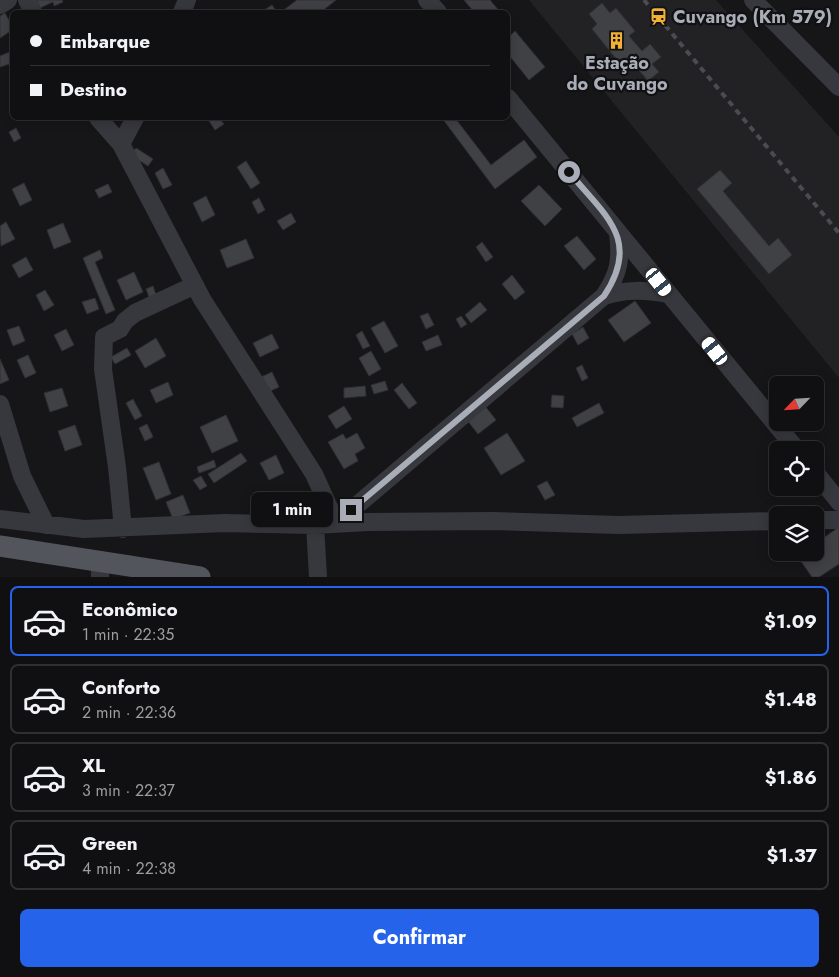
<!DOCTYPE html>
<html lang="pt">
<meta charset="utf-8">
<style>
:root{--surface:#101012;--page:#19191b;--text:#f1f3f6;--muted:#9c9d9f;--line:#303032;--accent:#2563eb}
body{margin:0;font-family:Jost,sans-serif;background:var(--page);color:var(--text);height:100vh;display:flex;flex-direction:column;font-size:19px;white-space:nowrap}
*{box-sizing:border-box;margin:0}
p{font-size:16px;color:var(--muted)}
.icon{flex:none;width:28px;height:28px;fill:none;stroke:currentColor;stroke-width:2;stroke-linecap:round;stroke-linejoin:round}
.map{position:relative;height:577px;overflow:hidden}
.details{display:flex;flex-direction:column;background:var(--surface);flex:1}
.details>*{flex:none}
.top-card{position:absolute;left:10px;top:10px;width:500px;height:110px;border-radius:8px;box-shadow:0 2px 12px #0003,0 0 0 1px var(--line);display:grid;align-content:center;height:110px;padding:0 20px;background:var(--surface)}
.needle{width:32px;rotate:245deg}
.fabs{position:absolute;left:769px;top:376px;display:grid;gap:10px}
.fabs a{display:grid;place-items:center;width:55px;height:55px;border-radius:8px;background:var(--surface);box-shadow:0 2px 12px #0003,0 0 0 1px var(--line);font-size:25px}
.end{position:absolute;width:22px;height:22px;margin:-11px;border:6px solid #a8adb8;background:#111;box-shadow:0 0 0 2px #111}
.from{border-radius:50%}
.bubble{position:absolute;height:35px;border-radius:8px;background:var(--surface);box-shadow:0 2px 12px #0003,0 0 0 1px var(--line);font-size:16px;font-weight:700;line-height:35px;text-align:center}
.car{position:absolute;width:15px;height:30px;margin:-15px -8px;border-radius:6px;box-shadow:0 0 4px 1px #0007;background:linear-gradient(#fff 24%,#345 0 40%,#fff 0 76%,#345 0 86%,#fff 0)}
.top-card b{display:flex;align-items:center;gap:18px;height:48px;font-size:19px}
.top-card b+b{border-top:1px solid var(--line)}
.top-card i{width:12px;height:12px;background:var(--text)}
ul{padding:9px 0 0;list-style:none}
li{display:flex;align-items:center;gap:15px;height:70px;margin:0 10px 8px;padding:0 10px;border:2px solid var(--line);border-radius:8px}
li div{flex:1}
li b{display:block;font-size:19px}
li em{font-style:normal;font-weight:700}
li.on{border-color:var(--accent)}
li>.icon{width:45px;height:45px;stroke-width:1.5}
.action{display:flex;gap:10px;margin-top:auto;padding:10px 20px}
.action a{flex:1;height:58px;border-radius:8px;background:var(--accent);color:#fff;font-size:20px;font-weight:700;line-height:58px;text-align:center}
.map>svg:first-child{display:block}
.built{fill:#222225}
.building{fill:#404145;stroke:#303034}
.lines{fill:none;stroke-linecap:round;stroke-linejoin:round}
.minor{stroke:#37383d;stroke-width:18}
.major{stroke:#53555c;stroke-width:21}
.rail{stroke:#4a4c52;stroke-width:4;stroke-dasharray:6 5;stroke-linecap:butt}
.route{stroke:#a8adb8;stroke-width:6}
.labels{text-anchor:middle;stroke-width:4.5;stroke-linejoin:round;paint-order:stroke}
.poi-label{font-size:18px;font-weight:bold;fill:#a8adb8;stroke:#111113;text-anchor:start}
</style>
<div class="map">
<svg width="839" height="577" viewBox="0 0 839 577">
<rect width="100%" height="100%" fill="#161618"/>
<!-- built -->
<path class="built" d="M529 0H716L839 137V378Z"/>
<!-- building -->
<path class="building" d="M37 0H62L63 2 54 6 53 2 40 8Z
M297 0H336L321 12H281Z
M464 0H490L500 12H474Z
M602 3 610 13 616 8 635 31 629 36 642 51 650 44 661 57 652 64 659 72 648 81 633 63 625 70 592 29 597 24 589 14Z
M272 5 277 12H261Z
M5 13 12 26V30L0 38V16Z
M515 31 545 67 529 80 508 54V38Z
M12 51V63L0 67V56Z
M207 118H219L224 124 215 130Z
M442 118H455L491 165 524 140 537 157 495 189Z
M16 128 21 138 14 142 9 132Z
M136 148 153 159 148 166 131 155Z
M246 161 260 183 251 189 237 167Z
M163 168 172 185 163 189 155 173Z
M720 170 732 183 723 191 769 246 778 238 792 255 769 274 697 189Z
M24 183 32 200 20 206 12 189Z
M108 184 112 192 99 198 95 190Z
M539 185 562 209 545 226 521 201Z
M206 196 215 215 202 222 193 203Z
M259 198 265 210 258 214 252 202Z
M291 213 296 222 283 230 277 221Z
M6 222 15 239 1 246 0 226Z
M63 223 71 242 54 249 47 230Z
M577 236 596 259 584 270 564 246Z
M246 239 254 258 227 268 220 250Z
M482 242 493 257 486 262 476 247Z
M100 250 103 258 95 262 115 310 106 314 83 258Z
M26 257 33 270 19 278 12 265Z
M134 272 143 292 126 300 117 280Z
M512 275 525 292 515 300 502 284Z
M153 286 156 295 149 297 146 289Z
M45 290 54 305 44 311 36 295Z
M95 298 99 309 87 314 82 302Z
M635 301 651 323 624 342 608 320Z
M480 302 487 310 471 323 465 315Z
M428 313 434 325 426 329 420 316Z
M461 316 467 324 461 328 456 319Z
M384 321 398 346 385 353 371 328Z
M19 326 25 341 13 346 7 330Z
M583 327 589 338 578 345 572 334Z
M66 329 74 345 62 351 54 335Z
M362 331 370 346 363 349 356 335Z
M272 334 279 348 260 357 253 343Z
M438 335 442 345 426 351 422 342Z
M156 338 166 356 145 368 135 351Z
M127 348 131 355 115 364 111 357Z
M371 351 381 369 369 376 359 358Z
M28 355 36 373 25 378 17 360Z
M0 359 9 380 0 384Z
M582 365 588 378 582 381 576 368Z
M272 372 279 387 266 393 259 378Z
M385 381 388 390 374 394 371 385Z
M168 382 173 395 156 403 150 390Z
M402 383 417 403 409 409 394 390Z
M365 386 366 396 344 398V388Z
M62 388 68 406 50 412 44 393Z
M552 395 564 396 563 408 551 407Z
M133 399 142 416 135 420 126 403Z
M599 403 604 413 577 427 572 418Z
M344 406 352 419 336 429 328 416Z
M485 406 496 420 478 434 467 420Z
M226 415 238 441 212 453 200 427Z
M147 424 153 437 145 441 139 428Z
M75 425 82 445 65 451 58 431Z
M357 433 365 448 355 454 358 461 344 469 328 442 343 434 346 439Z
M507 433 525 461 501 475 484 448Z
M241 453 247 461 214 483 208 474Z
M276 455 284 473 269 480 260 463Z
M214 460 216 467 199 473 197 467Z
M159 462 171 494 156 500 143 468Z
M201 476 207 486 200 490 193 480Z
M547 481 555 495 545 500 537 486Z
M183 495 190 513 173 519 166 502Z
M269 499 274 509 262 514 258 504Z
M839 527V564L819 577H812L798 557 804 552H815V544Z"/>
<g class="lines">
<!-- minor -->
<path class="minor" d="M27 0 33 12
M427 0 438 12
M753 0 839 87
M0 5 8 0
M182 12 187 0
M508 98 797 450
M98 118 121 144 202 299 314 474 336 523 604 296C620 272 621 259 618 232
M121 144 135 118
M604 296C627 289 645 290 669 294
M0 404 22 476 46 525
M815 472 839 502
M0 519 84 529 225 523 315 525 368 522 491 521 618 525 778 521
M815 520H839
M315 525 318 577
M123 529 117 467 103 369 104 337 120 329 125 321 135 313 195 285
M100 560V577"/>
<!-- major -->
<path class="major" d="M0 546 200 577"/>
<!-- rail -->
<path class="rail" d="M644 0 839 233"/>
</g>
<g class="lines">
<!-- route -->
<path class="route" d="M351 510 604 296C642 239 604 215 569 172"/>
</g>
<!-- icons -->
<defs>
<symbol id="station-bare" viewBox="-9 -9 18 18"><path d="M-3-6H3Q5-6 5-4V2Q5 4 3 4L4.5 6H3L1.5 4h-3L-3 6H-4.5L-3 4Q-5 4-5 2V-4Q-5-6-3-6ZM-3.5-4v3h7v-3ZM-3.5 1v1.5H-2V1ZM2 1v1.5H3.5V1Z" fill="#f2b134" stroke="#111113" stroke-width="2.5" paint-order="stroke"/></symbol>
<symbol id="building-bare" viewBox="-9 -9 18 18"><path d="M-4-6H4V6H1V3H-1V6H-4ZM-2.5-4.3h1.7v1.8h-1.7ZM.8-4.3h1.7v1.8H.8ZM-2.5-1h1.7V.8h-1.7ZM.8-1h1.7V.8H.8Z" fill="#f2b134" stroke="#111113" stroke-width="2.5" paint-order="stroke"/></symbol>
</defs>
<g fill-rule="evenodd">
<use href="#station-bare" x="646" y="4" width="25" height="25"/>
<use href="#building-bare" x="604" y="28" width="25" height="25"/>
</g>
<g class="labels">
<!-- poi labels -->
<g class="poi-label">
<text x="673" y="23">Cuvango (Km 579)</text>
<text x="617" y="69" text-anchor="middle">Estação<tspan x="617" dy="21">do Cuvango</tspan></text>
</g>
</g>
</svg>
<div class="fabs">
<a><svg class="needle" viewBox="-14 -14 28 28"><path d="M0-13l5 13h-10z" fill="#e53935"/><path d="M0 13l5-13h-10z" fill="#9c9d9f"/></svg></a>
<a><svg class="icon" aria-label="locate" viewBox="0 0 24 24"><circle cx="12" cy="12" r="6"/><path d="M12 2v4M12 18v4M2 12h4M18 12h4"/></svg></a>
<a><svg class="icon" aria-label="layers" viewBox="0 0 24 24"><path d="M12 4l9 5-9 5-9-5zM3 14l9 5 9-5"/></svg></a>
</div>
<i class="end from" style="left:569px;top:172px"></i>
<i class="end" style="left:351px;top:510px"></i>
<div class="bubble" style="left:251px;top:492px;width:82px">1 min</div>
<i class="car" style="left:659px;top:282px;rotate:141deg"></i>
<i class="car" style="left:715px;top:351px;rotate:321deg"></i>
<div class="top-card">
<b><i class="from"></i>Embarque</b>
<b><i></i>Destino</b>
</div>
</div>
<section class="details">
<ul>
<li class="on"><svg class="icon" aria-label="car" viewBox="0 0 24 24"><path d="M5 17H2v-5l4-1 3-4h7l3 4 3 1v5h-3M9 17h6M6 11h13"/><circle cx="7" cy="17" r="2"/><circle cx="17" cy="17" r="2"/></svg><div><b>Econômico</b><p>1 min · 22:35</p></div><em>$1.09</em></li>
<li><svg class="icon" aria-label="car" viewBox="0 0 24 24"><path d="M5 17H2v-5l4-1 3-4h7l3 4 3 1v5h-3M9 17h6M6 11h13"/><circle cx="7" cy="17" r="2"/><circle cx="17" cy="17" r="2"/></svg><div><b>Conforto</b><p>2 min · 22:36</p></div><em>$1.48</em></li>
<li><svg class="icon" aria-label="car" viewBox="0 0 24 24"><path d="M5 17H2v-5l4-1 3-4h7l3 4 3 1v5h-3M9 17h6M6 11h13"/><circle cx="7" cy="17" r="2"/><circle cx="17" cy="17" r="2"/></svg><div><b>XL</b><p>3 min · 22:37</p></div><em>$1.86</em></li>
<li><svg class="icon" aria-label="car" viewBox="0 0 24 24"><path d="M5 17H2v-5l4-1 3-4h7l3 4 3 1v5h-3M9 17h6M6 11h13"/><circle cx="7" cy="17" r="2"/><circle cx="17" cy="17" r="2"/></svg><div><b>Green</b><p>4 min · 22:38</p></div><em>$1.37</em></li>
</ul>
<div class="action"><a>Confirmar</a></div>
</section>
